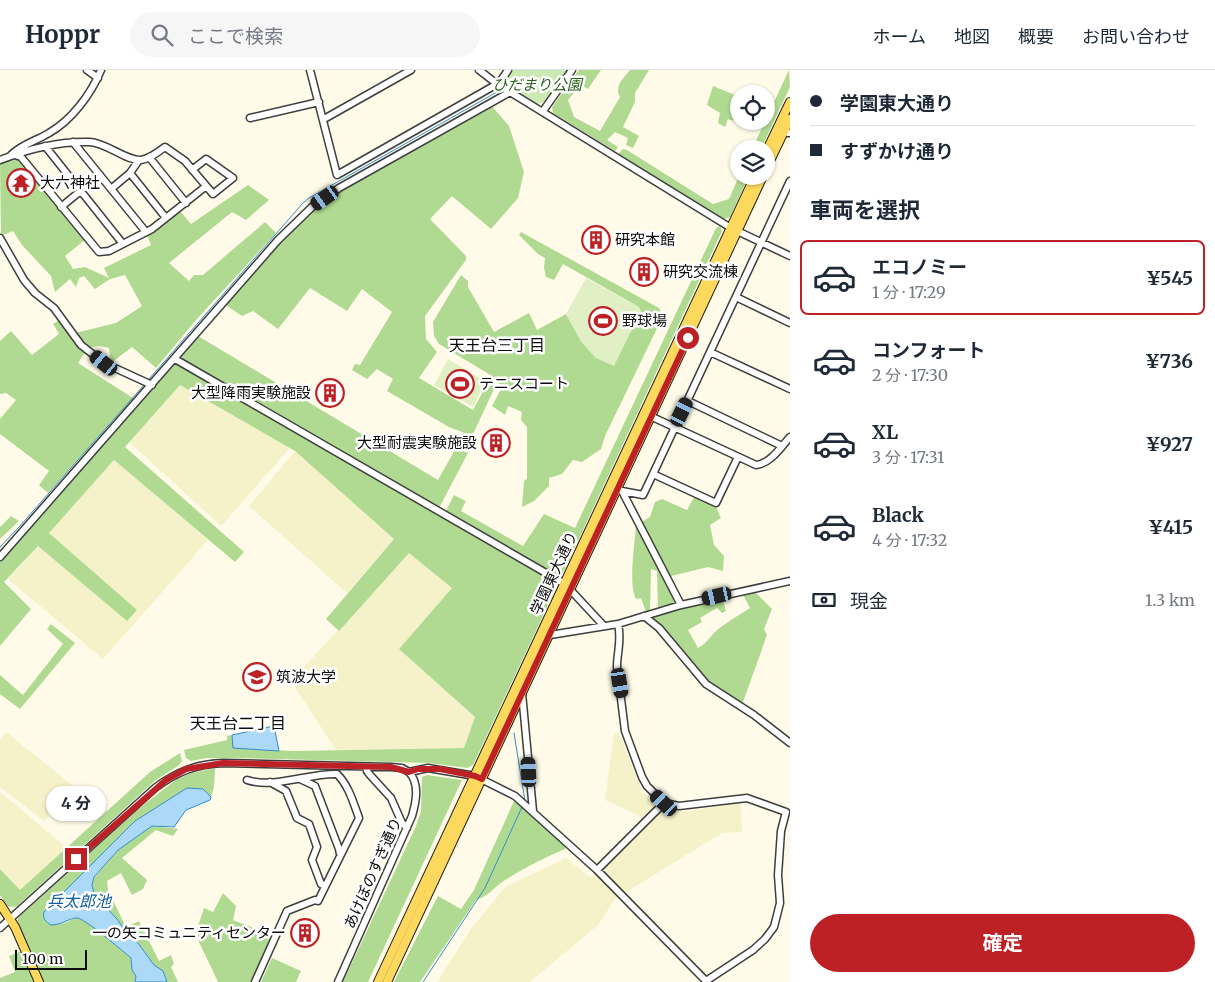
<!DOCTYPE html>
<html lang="ja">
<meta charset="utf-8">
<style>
:root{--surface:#fff;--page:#f6f6f7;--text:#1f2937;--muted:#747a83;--line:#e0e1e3;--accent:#bd2125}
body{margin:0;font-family:Merriweather,"Noto Sans JP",serif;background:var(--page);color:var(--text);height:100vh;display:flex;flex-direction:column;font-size:19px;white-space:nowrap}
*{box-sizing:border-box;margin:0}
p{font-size:16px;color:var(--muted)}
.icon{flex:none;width:28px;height:28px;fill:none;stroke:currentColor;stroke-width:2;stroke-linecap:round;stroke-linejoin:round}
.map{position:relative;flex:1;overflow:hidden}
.drawer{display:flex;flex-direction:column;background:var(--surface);width:425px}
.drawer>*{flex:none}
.hud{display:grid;align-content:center;height:110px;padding:0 20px;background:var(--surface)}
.controls{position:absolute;left:730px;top:15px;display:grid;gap:10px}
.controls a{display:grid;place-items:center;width:45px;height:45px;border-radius:50%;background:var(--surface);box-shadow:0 1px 4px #0004;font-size:25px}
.scale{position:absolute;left:15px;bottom:12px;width:72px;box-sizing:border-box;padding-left:5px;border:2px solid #0b0b0b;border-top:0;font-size:14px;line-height:18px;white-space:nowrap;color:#0b0b0b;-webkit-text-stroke:4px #fff;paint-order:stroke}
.end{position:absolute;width:22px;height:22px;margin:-11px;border:6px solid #bd2125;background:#fff;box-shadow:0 0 0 2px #fff}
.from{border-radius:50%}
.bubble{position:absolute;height:35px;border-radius:18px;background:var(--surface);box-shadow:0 1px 4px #0004;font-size:16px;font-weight:700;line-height:35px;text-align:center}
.car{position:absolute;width:15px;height:30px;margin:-15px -8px;border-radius:6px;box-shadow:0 0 4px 1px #0007;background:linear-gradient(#222 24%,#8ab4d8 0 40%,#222 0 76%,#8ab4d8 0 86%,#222 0)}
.hud b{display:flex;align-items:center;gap:18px;height:48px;font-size:19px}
.hud b+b{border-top:1px solid var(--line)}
.hud i{width:12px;height:12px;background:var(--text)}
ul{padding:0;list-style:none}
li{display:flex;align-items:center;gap:15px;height:75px;margin:0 10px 8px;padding:0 10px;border:2px solid transparent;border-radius:8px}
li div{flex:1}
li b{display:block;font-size:19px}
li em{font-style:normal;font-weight:700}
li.current{border-color:var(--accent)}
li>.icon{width:45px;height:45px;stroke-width:1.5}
h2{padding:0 20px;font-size:22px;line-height:60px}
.pay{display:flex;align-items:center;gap:12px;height:55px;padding:0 20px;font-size:19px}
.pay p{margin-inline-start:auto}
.action{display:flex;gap:10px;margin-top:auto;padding:10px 20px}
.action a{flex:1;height:58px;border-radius:30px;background:var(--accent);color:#fff;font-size:20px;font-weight:700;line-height:58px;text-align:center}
header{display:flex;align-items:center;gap:30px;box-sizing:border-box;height:70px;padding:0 25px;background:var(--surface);border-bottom:1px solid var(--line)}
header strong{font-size:24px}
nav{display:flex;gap:28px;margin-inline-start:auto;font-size:18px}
.search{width:350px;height:45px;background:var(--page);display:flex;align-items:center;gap:12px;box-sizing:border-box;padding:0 18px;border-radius:28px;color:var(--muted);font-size:19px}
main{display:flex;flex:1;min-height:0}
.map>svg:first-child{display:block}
.farmland{fill:#f5f2c9}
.green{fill:#cde9b2}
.forest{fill:#b0da91}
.pitch{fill:#e0f0c4}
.water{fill:#acd9f7;stroke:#328dd0}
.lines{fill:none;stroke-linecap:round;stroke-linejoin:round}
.stream{stroke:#328dd0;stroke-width:1}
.minor-casing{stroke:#3e3e3e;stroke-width:9}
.major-casing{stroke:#1c1c1c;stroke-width:10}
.minor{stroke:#fff;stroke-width:6}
.major{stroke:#fcd95c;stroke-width:8}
.route{stroke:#bd2125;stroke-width:6}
.labels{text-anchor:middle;stroke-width:5;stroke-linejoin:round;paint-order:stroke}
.park-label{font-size:15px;font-style:italic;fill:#28631b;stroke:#fff}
.poi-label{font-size:15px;fill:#0b0b0b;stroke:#fff;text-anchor:start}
.street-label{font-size:15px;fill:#0b0b0b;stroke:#fff}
.neighbourhood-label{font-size:16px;fill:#0b0b0b;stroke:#fff}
.water-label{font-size:16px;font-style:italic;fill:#135e9e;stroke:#fff}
</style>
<header>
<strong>Hoppr</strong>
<div class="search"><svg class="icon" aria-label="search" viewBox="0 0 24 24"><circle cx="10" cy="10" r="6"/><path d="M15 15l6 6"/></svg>ここで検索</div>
<nav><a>ホーム</a><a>地図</a><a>概要</a><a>お問い合わせ</a></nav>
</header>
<main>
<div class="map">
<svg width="790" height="912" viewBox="0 0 790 912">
<rect width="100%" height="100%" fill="#fffbe8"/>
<!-- farmland -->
<path class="farmland" d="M180 315 290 378 221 456 129 372Z
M295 381 394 469 347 523 249 436Z
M114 390 208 470 103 589 8 509 38 476 127 550 137 541 49 463Z
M409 483 452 518 399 579 475 647 464 678 336 680 291 611Z
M6 662 72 715 73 718 44 751 0 717V670Z
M614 663 620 665 643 723 651 732 682 742 741 733 742 762 722 763 615 829 598 855 530 912H437L471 859 505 817 566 788 591 808 648 750 605 730Z
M0 722 67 778 20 820 0 799Z"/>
<!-- green -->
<path class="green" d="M511 0H567L544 32 537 34 504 13V9Z"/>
<!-- forest -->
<path class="forest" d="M579 0H601L588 19 580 15 568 30 574 47 600 61 620 27C614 16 623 9 630 0H649L635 23V32L623 57 639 66 633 78 626 75 628 68 615 62 607 70 618 77 615 81 553 43 552 37Z
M789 0 790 17 761 79H752Z
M713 16 735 25 734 29 739 34 733 51 728 49 725 57 718 53 720 43 707 35Z
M491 35 509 56 524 102 518 128 491 159 452 126 430 149 466 186V190L425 246 426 269 437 282 419 308 473 340 488 312 495 317 474 362 470 365 449 357 387 321 393 309 377 299 367 309 352 300 355 294 360 295 392 242 362 219 347 241 310 218 278 259 253 241 242 246 226 235 300 150 328 127Z
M623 79 627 80 713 134 729 129 739 106H749L730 147 724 149 618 84Z
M12 88 19 89 86 169 65 186 73 199 85 197 109 208 104 198 151 175 147 165 180 141 191 154 248 115 269 130 246 150 232 142 169 193 189 211 194 205H203L265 152 276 163 196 250 156 298 132 277 111 293 109 278 99 276 88 278 78 293 133 328 48 423 39 415 49 401 0 364V349L16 330 6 323 0 324V271L11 261 32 285 59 264 53 254 59 250 71 264 116 253 142 236 125 205 110 209 95 219 84 206 79 208 76 217 70 209 55 222 51 206 22 175 13 161 1 166 0 93Z
M720 156 722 161 563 503 557 506 446 441 454 425 466 431 461 441 523 476 544 444 575 458 716 158Z
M521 162 659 238 663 246 605 366 601 379 582 392 573 390 562 404 549 408V416L534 431 522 437 524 411 527 409V357L521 350 522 342 508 336 505 345 492 336 502 317 492 306 439 274 434 266 433 252 461 205 468 211V217L494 262 529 243 537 260 566 244 581 271 596 288 639 237 563 194 554 210 546 207 544 198 545 188 538 184 519 165Z
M198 266 438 410 456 378 468 383 439 438 182 289 181 286Z
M174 294H180L554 511 556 518 473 695 467 698 430 693 234 688H207L191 691 186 688 184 680 227 670V666L232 665 234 678 293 681 464 678 475 647 399 579 452 518 409 483 339 561 326 549 394 469 295 381 180 315 125 377 244 482 235 492 114 390 49 463 137 540 127 551 38 476 4 512 31 539 0 576V491Z
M696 424 715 435 721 448 710 455 714 475 724 486 723 501 708 497 671 506 678 533 658 539 657 501 651 499 650 541 646 542 641 528 636 529C628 515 635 472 636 455L650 447 655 432 662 429 687 440Z
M11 446 19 451 0 469V457Z
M753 520 772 539 764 559 767 565 742 635 706 611 651 548 683 536 722 528 726 541 722 543 717 538 700 548 702 552 688 560 698 578C705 574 708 570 713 564 723 554 738 546 750 538L742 523Z
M51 554 75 573 20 639 0 624V605L23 625 63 574 47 559Z
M180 683 182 691 178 696 157 709 16 837 7 836 0 825V799L20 820 150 702Z
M215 698 214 717 211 727 203 719 187 718 135 751 98 788 79 809 53 831 47 838 43 846 46 852 51 855C56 854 62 854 67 852 70 851 74 848 78 848 84 847 124 882 131 888L132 900 136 906 135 912H44L18 854V848L133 743 177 709 192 703Z
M427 705 462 710 368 912H343L416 756 421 741 422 707Z
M514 731 534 745 565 775V779C544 788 524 798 505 810 494 817 488 827 476 830L420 912H394L438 826 461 839 474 820Z
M152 756 178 759 173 766 156 760 122 788 147 810 143 819 132 825 121 803 107 811 108 820 125 855 127 857 139 851 159 891 171 885 174 894 171 897 178 912H167L163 901 154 895 138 873 126 862 117 849 100 832 94 823 92 815 94 808 118 780Z
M223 823 236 836 233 850 271 865 253 912H218L199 872 197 859 204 838 213 842Z
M22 881 34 912H0V908L15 902 9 886Z
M272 888 301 901 296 912H261Z"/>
<!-- pitch -->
<path class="pitch" d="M586 208 639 237 641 241 614 296 596 288 581 271 566 244Z
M448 289 486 312 473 337 434 315Z"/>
<!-- water -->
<path class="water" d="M274 656 279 681 233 678 232 665Z
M187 718 203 719 211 727 210 730 186 740 174 757 152 756 118 780 94 807 92 815 94 823 100 831 117 849 126 862 138 873 154 895 163 901 167 912H135L136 906 132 900 131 888C124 882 83 847 77 848 69 848 62 855 51 855 46 852 42 848 44 842L135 751Z"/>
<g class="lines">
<!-- stream -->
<path class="stream" d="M149 309 303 133 309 128 497 22
M0 477 19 457 144 315
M514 663 525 731
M423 912 485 818 522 737"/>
<defs>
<path id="minor" d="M87 0 98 8
M310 0 337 105 492 17 502 9 508 0
M479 0 497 14 731 158 790 186
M543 41 572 0
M250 48 319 32
M324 49 411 0
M788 63H790
M73 72 146 162
M45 76 123 174
M11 85C22 74 36 71 49 63 72 50 91 24 101 0
M15 85 21 87 99 182 109 181 152 159 205 117
M149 87 186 133
M0 90C28 79 60 71 90 72 107 73 126 91 141 90 150 89 158 82 165 77L185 91 213 124 233 108 206 89 192 100
M130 103 166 148
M111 119 130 103 139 90
M61 137 100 105
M0 168 24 210 35 223 54 238 81 275 104 293 152 315
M736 227 790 253
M710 282 790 319
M175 289 565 514 604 556
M688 331 782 376
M648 345 756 395C770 394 781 377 790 367
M738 387 716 433 653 404 790 111
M617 419 622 421 681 535
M622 421 643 425 653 404
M0 487 278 170 312 137 339 118 510 22
M644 546 659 558 706 614 754 645 790 673
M618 554C622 571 617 581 617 597L625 661 642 707 647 716 664 733 679 736 747 728 786 742 781 761 778 805 780 833 774 857 765 869 753 880 706 911
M550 565 618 554 681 535 790 511
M522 623 533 741
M367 701 370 705 391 728 402 753 407 758
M300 709 315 716 339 779 340 784
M247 710C274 719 309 703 337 704 349 716 353 732 359 748L318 831 315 830 287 841 255 912
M270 712 286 721 297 748 309 754 317 777 312 790 321 814 325 816
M597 800 664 733
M0 858 155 718C176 702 196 694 223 693L391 697 402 698 409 702 428 698 475 706 515 726 597 800 707 912
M338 912 412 746C416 732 420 714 409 702"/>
<path id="major" d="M766 82 790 32
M766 99 790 49
M0 834 15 857 39 912
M378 912 755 106
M387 912 763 106"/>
</defs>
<!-- minor casing -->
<use href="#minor" class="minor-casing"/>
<!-- major casing -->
<use href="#major" class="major-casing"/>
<!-- minor -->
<use href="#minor" class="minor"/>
<!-- major -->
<use href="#major" class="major"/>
</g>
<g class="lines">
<!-- route -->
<path class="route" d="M76 789 166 710 186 699 223 693 391 697 409 702 418 699H440L475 706 482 709 688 268"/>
</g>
<!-- icons -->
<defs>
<symbol id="temple-ring" viewBox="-11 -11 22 22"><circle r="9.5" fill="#fff" stroke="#bd2125" stroke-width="1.5"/><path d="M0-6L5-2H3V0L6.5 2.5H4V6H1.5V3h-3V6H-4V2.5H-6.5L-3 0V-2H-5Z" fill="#bd2125"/></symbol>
<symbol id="building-ring" viewBox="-11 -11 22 22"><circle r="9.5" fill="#fff" stroke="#bd2125" stroke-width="1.5"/><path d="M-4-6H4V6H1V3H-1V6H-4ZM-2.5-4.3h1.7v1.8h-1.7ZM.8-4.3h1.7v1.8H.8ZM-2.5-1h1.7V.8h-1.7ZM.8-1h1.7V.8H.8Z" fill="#bd2125"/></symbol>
<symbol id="stadium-ring" viewBox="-11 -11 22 22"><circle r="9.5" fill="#fff" stroke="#bd2125" stroke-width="1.5"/><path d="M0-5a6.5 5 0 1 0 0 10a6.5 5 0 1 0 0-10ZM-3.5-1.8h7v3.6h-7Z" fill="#bd2125"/></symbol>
<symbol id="university-ring" viewBox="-11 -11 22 22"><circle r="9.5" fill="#fff" stroke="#bd2125" stroke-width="1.5"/><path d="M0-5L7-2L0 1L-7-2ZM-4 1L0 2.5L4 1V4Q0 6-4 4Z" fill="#bd2125"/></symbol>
</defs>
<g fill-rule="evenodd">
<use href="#temple-ring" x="5" y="97" width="32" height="32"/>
<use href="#building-ring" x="580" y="154" width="32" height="32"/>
<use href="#building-ring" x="628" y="186" width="32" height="32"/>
<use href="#stadium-ring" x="587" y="235" width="32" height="32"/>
<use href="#stadium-ring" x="444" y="298" width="32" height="32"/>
<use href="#building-ring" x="314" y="307" width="32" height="32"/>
<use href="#building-ring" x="480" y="357" width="32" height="32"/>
<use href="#university-ring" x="241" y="591" width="32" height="32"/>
<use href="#building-ring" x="289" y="847" width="32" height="32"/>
</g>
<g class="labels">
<!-- park labels -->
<g class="park-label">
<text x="537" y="20">ひだまり公園</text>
</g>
<!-- poi labels -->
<g class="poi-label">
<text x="40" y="118">大六神社</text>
<text x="615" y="175">研究本館</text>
<text x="663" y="207">研究交流棟</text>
<text x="622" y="256">野球場</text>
<text x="479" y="319">テニスコート</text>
<text x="311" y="328" text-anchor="end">大型降雨実験施設</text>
<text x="477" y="378" text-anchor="end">大型耐震実験施設</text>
<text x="276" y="612">筑波大学</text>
<text x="286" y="868" text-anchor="end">一の矢コミュニティセンター</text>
</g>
<!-- street labels -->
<g class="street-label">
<text transform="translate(554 503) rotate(-65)" y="5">学園東大通り</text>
<text transform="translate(373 803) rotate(-66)" y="5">あけぼのすぎ通り</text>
</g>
<!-- neighbourhood labels -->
<g class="neighbourhood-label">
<text x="497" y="281">天王台三丁目</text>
<text x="238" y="659">天王台二丁目</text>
</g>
<!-- water labels -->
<g class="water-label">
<text x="79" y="837">兵太郎池</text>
</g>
</g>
</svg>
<div class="controls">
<a><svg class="icon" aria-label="locate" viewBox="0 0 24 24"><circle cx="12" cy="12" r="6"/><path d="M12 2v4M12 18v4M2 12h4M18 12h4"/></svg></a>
<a><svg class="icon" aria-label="layers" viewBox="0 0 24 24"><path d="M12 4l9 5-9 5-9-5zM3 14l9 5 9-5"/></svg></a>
</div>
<div class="scale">100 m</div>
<i class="end from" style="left:688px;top:268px"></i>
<i class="end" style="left:76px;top:789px"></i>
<div class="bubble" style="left:46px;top:716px;width:60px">4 分</div>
<i class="car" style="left:325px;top:128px;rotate:235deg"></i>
<i class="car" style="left:104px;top:293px;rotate:309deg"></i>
<i class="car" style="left:682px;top:342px;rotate:26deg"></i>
<i class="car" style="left:717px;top:526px;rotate:257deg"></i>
<i class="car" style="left:620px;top:613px;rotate:171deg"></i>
<i class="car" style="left:529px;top:702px;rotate:357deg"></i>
<i class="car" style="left:664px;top:733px;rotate:313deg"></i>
</div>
<section class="drawer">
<div class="hud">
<b><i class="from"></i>学園東大通り</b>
<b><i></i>すずかけ通り</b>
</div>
<h2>車両を選択</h2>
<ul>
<li class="current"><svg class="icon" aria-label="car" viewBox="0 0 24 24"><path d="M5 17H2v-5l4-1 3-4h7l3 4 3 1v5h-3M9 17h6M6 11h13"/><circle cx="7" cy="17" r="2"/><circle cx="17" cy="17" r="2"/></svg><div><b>エコノミー</b><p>1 分 · 17:29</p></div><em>¥545</em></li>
<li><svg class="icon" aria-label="car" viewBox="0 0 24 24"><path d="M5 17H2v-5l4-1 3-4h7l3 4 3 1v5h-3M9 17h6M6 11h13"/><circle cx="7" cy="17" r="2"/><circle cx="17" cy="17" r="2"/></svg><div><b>コンフォート</b><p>2 分 · 17:30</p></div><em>¥736</em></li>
<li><svg class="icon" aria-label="car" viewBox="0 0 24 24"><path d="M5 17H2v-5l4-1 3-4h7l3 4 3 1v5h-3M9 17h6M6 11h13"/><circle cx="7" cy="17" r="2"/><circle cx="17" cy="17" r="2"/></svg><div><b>XL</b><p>3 分 · 17:31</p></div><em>¥927</em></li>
<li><svg class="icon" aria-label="car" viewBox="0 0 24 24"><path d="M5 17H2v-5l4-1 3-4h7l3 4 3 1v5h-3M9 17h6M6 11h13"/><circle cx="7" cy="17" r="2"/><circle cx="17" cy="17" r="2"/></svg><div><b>Black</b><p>4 分 · 17:32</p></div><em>¥415</em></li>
</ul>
<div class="pay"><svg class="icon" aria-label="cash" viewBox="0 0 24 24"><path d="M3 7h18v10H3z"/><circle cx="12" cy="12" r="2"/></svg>現金<p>1.3 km</p></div>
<div class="action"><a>確定</a></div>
</section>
</main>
